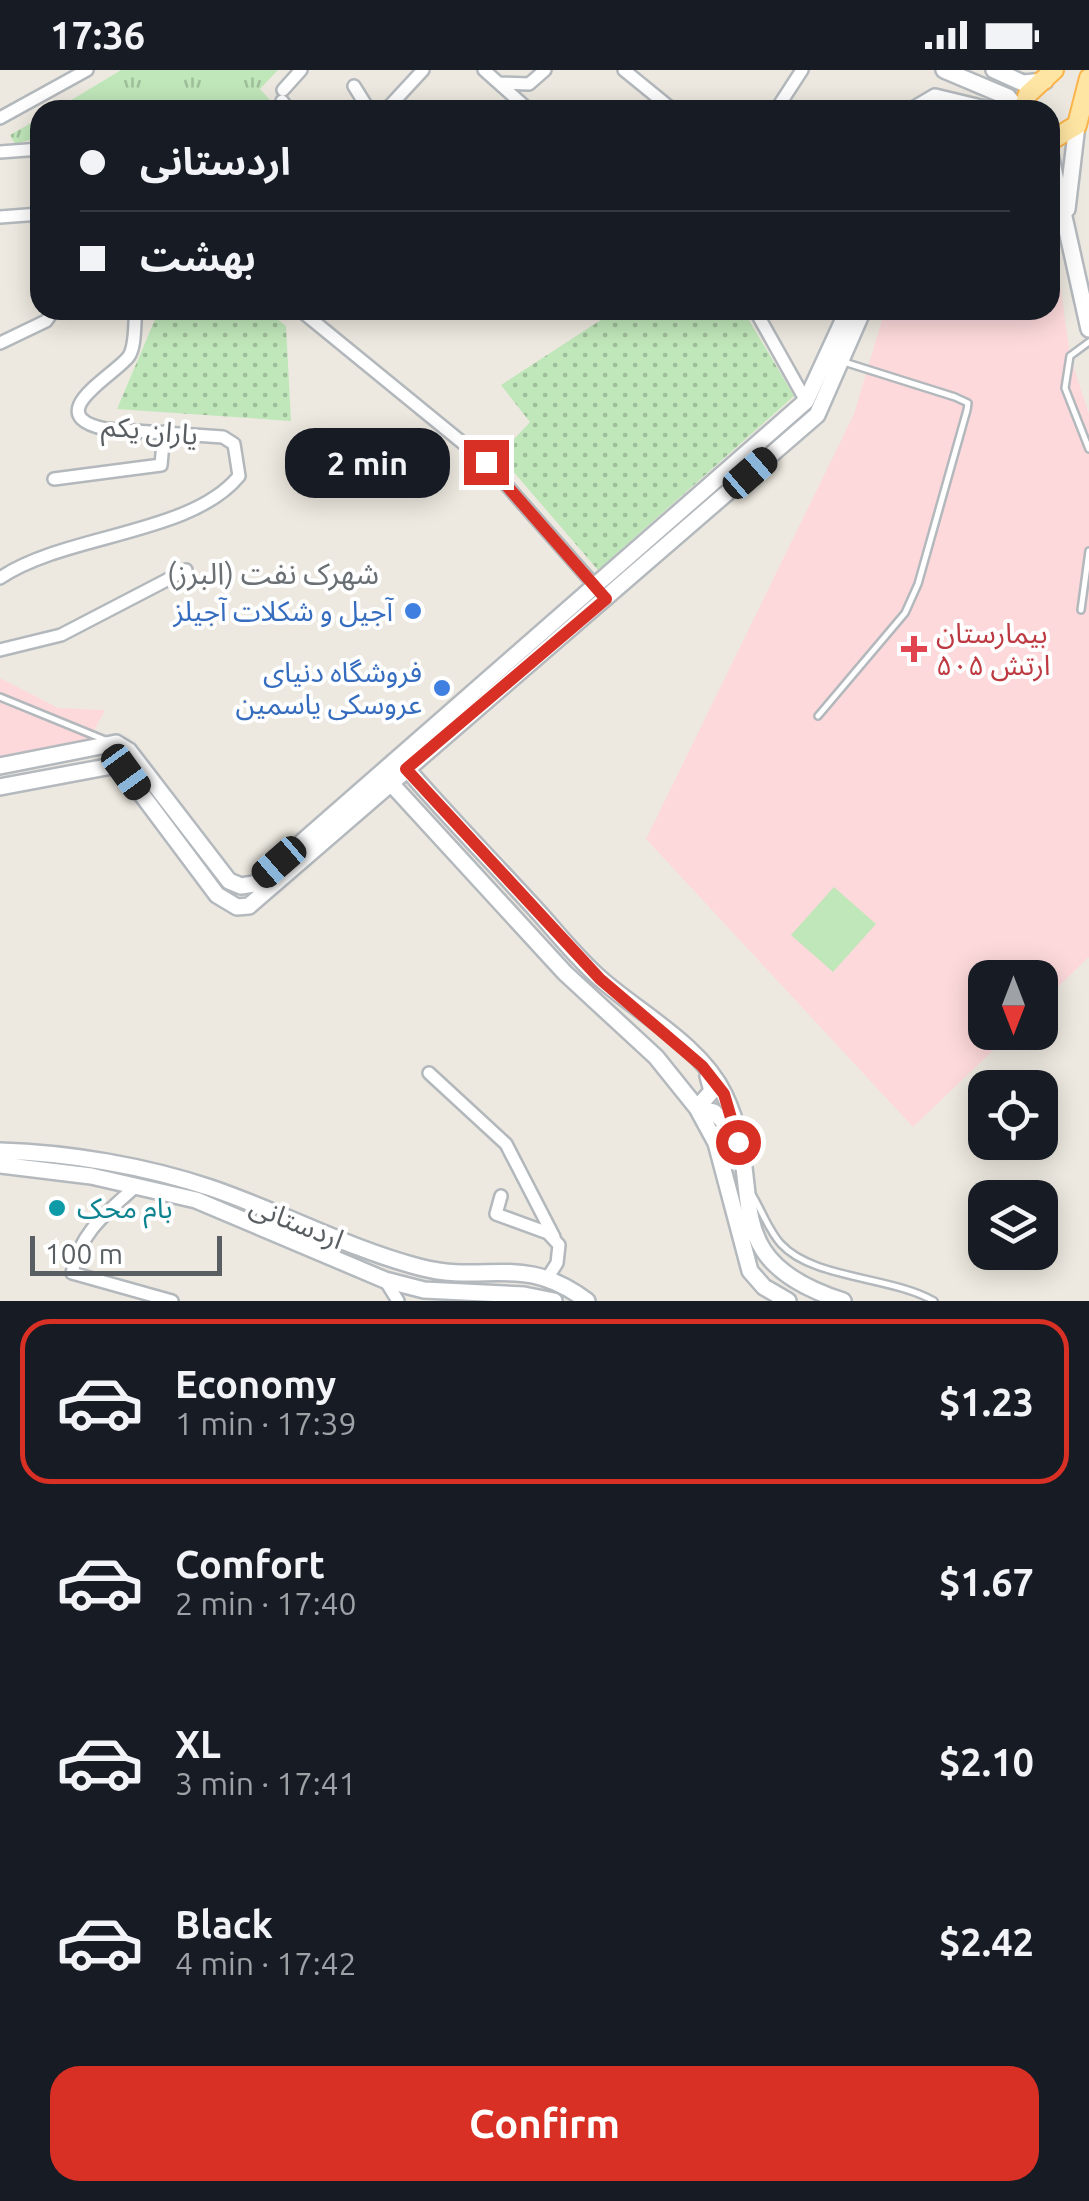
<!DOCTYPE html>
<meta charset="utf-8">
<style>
:root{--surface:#171b24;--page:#242831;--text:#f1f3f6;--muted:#9ea1a6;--line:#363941;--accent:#d93025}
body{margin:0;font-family:Ubuntu,"Noto Sans Arabic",sans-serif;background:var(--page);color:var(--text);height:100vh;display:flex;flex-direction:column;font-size:38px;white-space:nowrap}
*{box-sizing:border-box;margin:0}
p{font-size:32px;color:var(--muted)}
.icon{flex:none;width:55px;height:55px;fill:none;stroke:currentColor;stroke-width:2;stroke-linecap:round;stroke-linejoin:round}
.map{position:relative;height:1231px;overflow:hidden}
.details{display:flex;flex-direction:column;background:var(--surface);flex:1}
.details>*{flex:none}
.hud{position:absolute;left:30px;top:30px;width:1030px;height:220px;border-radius:30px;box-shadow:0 5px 25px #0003;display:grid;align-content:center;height:220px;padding:0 50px;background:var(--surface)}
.needle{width:65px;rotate:180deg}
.fabs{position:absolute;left:968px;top:890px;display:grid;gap:20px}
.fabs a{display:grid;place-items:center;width:90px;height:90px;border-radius:20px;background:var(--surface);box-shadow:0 5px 25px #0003;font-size:50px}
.scale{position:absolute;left:30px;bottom:25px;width:192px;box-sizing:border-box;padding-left:10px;border:5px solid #595e62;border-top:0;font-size:28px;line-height:35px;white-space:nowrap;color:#595e62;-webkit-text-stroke:8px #fff;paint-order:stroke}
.end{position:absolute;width:45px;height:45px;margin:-22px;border:12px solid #d93025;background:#fff;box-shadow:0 0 0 5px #fff}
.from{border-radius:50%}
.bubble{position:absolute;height:70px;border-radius:30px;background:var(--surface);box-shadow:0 5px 25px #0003;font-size:32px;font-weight:600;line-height:70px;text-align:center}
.car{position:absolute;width:30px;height:60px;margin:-30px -15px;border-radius:12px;box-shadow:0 0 8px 2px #0007;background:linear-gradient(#222 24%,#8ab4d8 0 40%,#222 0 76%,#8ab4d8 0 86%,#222 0)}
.hud b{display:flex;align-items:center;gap:35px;height:95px;font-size:38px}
.hud b+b{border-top:2px solid var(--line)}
.hud i{width:25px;height:25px;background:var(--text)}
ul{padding:18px 0 0;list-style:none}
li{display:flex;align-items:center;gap:30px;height:165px;margin:0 20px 15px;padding:0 30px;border:5px solid transparent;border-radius:30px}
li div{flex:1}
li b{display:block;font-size:38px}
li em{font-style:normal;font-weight:600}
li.active{border-color:var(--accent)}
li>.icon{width:90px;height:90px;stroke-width:1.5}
.primary-button{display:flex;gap:20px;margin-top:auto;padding:20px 50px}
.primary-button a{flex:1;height:115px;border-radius:30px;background:var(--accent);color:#fff;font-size:40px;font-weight:600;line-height:115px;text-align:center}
.status{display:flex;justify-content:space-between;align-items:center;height:70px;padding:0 50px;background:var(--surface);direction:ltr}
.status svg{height:28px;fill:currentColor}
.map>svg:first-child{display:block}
.medical{fill:#fdd9db}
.grass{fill:url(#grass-tufts)}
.park{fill:url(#park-dots)}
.garden{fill:#c0e7ba}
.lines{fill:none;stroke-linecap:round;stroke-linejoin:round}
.service-casing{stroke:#b3b8bc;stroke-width:10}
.minor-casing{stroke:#b3b8bc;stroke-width:16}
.secondary-casing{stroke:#b4b9be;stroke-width:20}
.primary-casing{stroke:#fbb44b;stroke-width:22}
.service{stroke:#fff;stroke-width:5}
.minor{stroke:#fff;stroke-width:11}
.secondary{stroke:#fff;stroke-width:15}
.primary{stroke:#ffe5a3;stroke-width:18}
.route{stroke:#d93025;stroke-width:12}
.shop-dot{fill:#3f7fe0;stroke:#fff;stroke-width:4}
.health-dot{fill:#e0444e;stroke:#fff;stroke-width:4}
.culture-dot{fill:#0f9aa8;stroke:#fff;stroke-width:4}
.labels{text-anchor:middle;stroke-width:8;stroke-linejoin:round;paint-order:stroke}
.street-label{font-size:28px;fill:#595e62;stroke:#fff}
.shop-label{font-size:28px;fill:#366cbe;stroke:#fff;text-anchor:end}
.health-label{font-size:28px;fill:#be3a42;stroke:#fff;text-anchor:start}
.culture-label{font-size:28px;fill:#0d838f;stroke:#fff;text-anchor:start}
.neighbourhood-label{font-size:30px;fill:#6a7074;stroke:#fff}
</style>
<div class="status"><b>17:36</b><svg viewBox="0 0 49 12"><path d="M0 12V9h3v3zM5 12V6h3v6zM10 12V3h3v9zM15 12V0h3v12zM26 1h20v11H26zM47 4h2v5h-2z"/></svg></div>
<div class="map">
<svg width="1089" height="1231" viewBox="0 0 1089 1231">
<defs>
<pattern id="grass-tufts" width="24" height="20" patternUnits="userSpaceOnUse" patternTransform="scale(2.5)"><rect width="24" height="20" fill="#c0e7ba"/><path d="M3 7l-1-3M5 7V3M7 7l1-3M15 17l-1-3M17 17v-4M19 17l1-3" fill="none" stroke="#9fbe9b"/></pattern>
<pattern id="park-dots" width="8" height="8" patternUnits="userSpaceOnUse" patternTransform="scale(2.5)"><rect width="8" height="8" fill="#c0e7ba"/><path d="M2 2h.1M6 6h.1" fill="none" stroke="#9fbe9b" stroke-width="1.8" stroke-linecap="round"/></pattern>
</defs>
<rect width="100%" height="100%" fill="#ede9e0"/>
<!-- medical -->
<path class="medical" d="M1050 140 1070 286 1089 344V887L1040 934V908H985V962L1011 963 913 1057 646 769 854 344 885 240H1050Z
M0 608 58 638 105 640 88 672 0 690Z"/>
<!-- grass -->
<path class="grass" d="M121 0H278L260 19 279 40H55Z
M40 48V67L15 74 10 65Z"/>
<!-- park -->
<path class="park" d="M159 240H266L286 256 291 351 117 339Z
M616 240H743L794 326 598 500 499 385 530 352 501 315Z"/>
<!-- garden -->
<path class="garden" d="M834 817 876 854 833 902 791 865Z"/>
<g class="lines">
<defs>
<path id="service" d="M1089 272 1070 286 1065 318 1089 379
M1081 540 1089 481
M0 627 110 672
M818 646 905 543 918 514 967 340 968 333 955 327 844 292
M753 1126C762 1141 769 1161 781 1174 813 1209 890 1206 934 1231"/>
<path id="minor" d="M484 0 529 40
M624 0 673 40
M499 13 529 14 545 0
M354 16 369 40
M283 20 301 0
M282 31 289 40
M386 40 423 0
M776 40 802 0
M0 48 87 0
M0 82 40 79
M0 147 40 144
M300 240 486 392 597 518
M755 240 806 331
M0 273 46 251 54 240
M54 409 161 395 164 362
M0 508C64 464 191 465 239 406L234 374 223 367 106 359C37 345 117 304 129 286 136 275 134 254 136 240
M0 580 61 565 186 500
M429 1003 506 1074 554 1167
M134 1118C105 1144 80 1163 72 1203L172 1231
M501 1126 496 1144 548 1163 559 1175 557 1193 548 1207
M385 1210 398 1231"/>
<path id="secondary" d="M944 0 1008 27 1019 40
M994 0 1023 13 1045 11
M913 40 935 27 989 40
M1050 84 1089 259
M1067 139 1077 55
M400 691C441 739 486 785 529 832 553 857 575 887 602 910 641 944 701 976 724 1024 770 1119 709 1188 843 1231
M0 696 116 673 129 681 229 811 241 816 254 814 806 331 848 240
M386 708 565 903 656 987 697 1038 716 1073 750 1201 764 1217 788 1231
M0 717 112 696 125 702 217 825 237 837 249 836 817 345 863 240
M708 1006 712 1021 697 1038 714 1042 732 1060
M0 1081C69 1083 145 1096 211 1118 281 1142 347 1178 419 1197 486 1215 522 1182 587 1231
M0 1095 91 1106 196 1130 385 1210 424 1220 524 1225 554 1231"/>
<path id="primary" d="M1023 40 1028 24 1054 0
M1050 71 1077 55 1089 8"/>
</defs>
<!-- service casing -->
<use href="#service" class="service-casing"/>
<!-- minor casing -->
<use href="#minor" class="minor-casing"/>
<!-- secondary casing -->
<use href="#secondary" class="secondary-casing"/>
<!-- primary casing -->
<use href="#primary" class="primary-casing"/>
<!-- service -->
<use href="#service" class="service"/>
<!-- minor -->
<use href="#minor" class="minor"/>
<!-- secondary -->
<use href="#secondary" class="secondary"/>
<!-- primary -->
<use href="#primary" class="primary"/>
</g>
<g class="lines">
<!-- route -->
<path class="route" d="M486 392 606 529 406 699 600 909 702 996 724 1024 738 1072"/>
</g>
<!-- markers -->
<g class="shop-dot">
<circle cx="413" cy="541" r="10"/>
<circle cx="442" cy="618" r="10"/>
</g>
<path class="health-dot" d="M909 564h10v10h10v10h-10v10h-10v-10h-10v-10h10z"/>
<circle class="culture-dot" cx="57" cy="1138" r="10"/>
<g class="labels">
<!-- street labels -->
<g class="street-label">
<text transform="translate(150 360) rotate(6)" y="10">یاران یکم</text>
<text transform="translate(297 1152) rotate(22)" y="10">اردستانی</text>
</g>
<!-- shop labels -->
<g class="shop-label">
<text x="393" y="551">آجیل و شکلات آجیلز</text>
<text x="422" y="612">فروشگاه دنیای<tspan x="422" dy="32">عروسکی یاسمین</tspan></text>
</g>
<!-- health labels -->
<g class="health-label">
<text x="936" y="573">بیمارستان<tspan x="936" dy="32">۵۰۵ ارتش</tspan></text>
</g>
<!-- culture labels -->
<g class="culture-label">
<text x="77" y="1148">بام محک</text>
</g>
<!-- neighbourhood labels -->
<g class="neighbourhood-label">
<text x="273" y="514">شهرک نفت (البرز)</text>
</g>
</g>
</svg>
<div class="fabs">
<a><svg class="needle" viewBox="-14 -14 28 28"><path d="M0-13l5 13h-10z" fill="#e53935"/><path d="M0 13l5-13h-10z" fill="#9ea1a6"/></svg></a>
<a><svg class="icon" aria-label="locate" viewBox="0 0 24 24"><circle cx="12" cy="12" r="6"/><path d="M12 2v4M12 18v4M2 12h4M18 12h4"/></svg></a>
<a><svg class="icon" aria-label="layers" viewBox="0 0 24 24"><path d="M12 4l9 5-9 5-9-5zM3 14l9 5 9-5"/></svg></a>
</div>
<div class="scale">100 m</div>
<i class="end from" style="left:738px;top:1072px"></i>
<i class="end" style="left:486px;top:392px"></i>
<div class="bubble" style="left:285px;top:358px;width:165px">2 min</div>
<i class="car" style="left:750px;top:403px;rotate:49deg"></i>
<i class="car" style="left:126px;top:702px;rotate:144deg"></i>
<i class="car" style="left:279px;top:792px;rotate:229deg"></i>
<div class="hud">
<b><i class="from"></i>اردستانی</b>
<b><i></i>بهشت</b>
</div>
</div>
<section class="details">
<ul>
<li class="active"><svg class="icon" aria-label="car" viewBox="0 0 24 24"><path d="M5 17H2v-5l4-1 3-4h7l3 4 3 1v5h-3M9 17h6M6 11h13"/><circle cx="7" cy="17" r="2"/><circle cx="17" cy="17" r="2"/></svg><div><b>Economy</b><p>1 min · 17:39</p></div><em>$1.23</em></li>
<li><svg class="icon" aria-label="car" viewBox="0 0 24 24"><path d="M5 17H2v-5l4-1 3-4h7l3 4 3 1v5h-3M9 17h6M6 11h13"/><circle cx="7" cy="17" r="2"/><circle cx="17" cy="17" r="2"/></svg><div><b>Comfort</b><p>2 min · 17:40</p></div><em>$1.67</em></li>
<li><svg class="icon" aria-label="car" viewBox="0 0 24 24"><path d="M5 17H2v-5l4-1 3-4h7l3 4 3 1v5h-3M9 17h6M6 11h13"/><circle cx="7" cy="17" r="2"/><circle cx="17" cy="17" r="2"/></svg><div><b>XL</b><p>3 min · 17:41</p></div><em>$2.10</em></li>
<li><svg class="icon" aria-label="car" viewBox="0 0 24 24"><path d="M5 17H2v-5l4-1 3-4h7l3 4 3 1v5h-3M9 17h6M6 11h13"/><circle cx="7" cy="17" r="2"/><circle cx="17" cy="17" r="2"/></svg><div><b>Black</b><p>4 min · 17:42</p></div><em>$2.42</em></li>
</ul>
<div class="primary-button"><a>Confirm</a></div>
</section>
